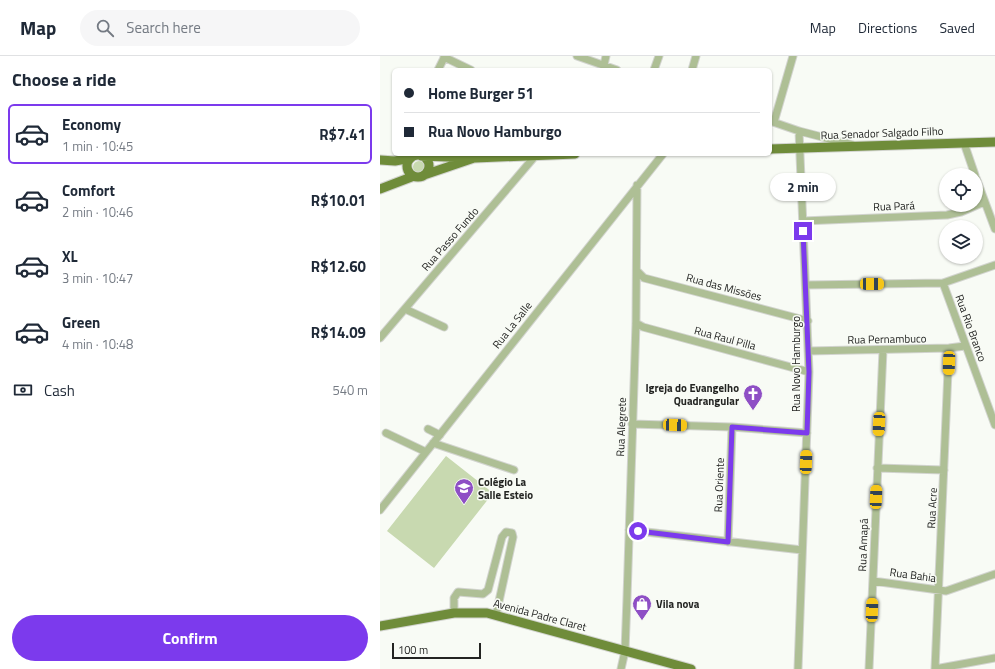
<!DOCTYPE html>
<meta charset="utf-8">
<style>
:root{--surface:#fff;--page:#f6f6f7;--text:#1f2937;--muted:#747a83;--line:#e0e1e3;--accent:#7c3aed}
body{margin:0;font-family:"Titillium Web",sans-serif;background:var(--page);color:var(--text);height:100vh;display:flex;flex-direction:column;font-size:15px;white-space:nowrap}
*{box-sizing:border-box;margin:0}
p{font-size:13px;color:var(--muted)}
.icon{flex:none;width:22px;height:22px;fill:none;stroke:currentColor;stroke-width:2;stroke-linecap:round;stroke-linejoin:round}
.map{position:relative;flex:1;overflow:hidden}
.details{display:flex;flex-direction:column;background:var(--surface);width:380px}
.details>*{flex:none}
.hud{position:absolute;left:12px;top:12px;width:380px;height:88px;border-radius:6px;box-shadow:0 1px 3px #0004;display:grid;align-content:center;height:88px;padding:0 12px;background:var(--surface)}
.buttons{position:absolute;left:559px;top:112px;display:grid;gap:8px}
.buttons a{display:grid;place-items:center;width:44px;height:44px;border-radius:50%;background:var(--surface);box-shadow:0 1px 3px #0004;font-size:20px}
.scale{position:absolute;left:12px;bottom:10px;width:89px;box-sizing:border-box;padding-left:4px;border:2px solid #232422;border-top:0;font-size:11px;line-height:14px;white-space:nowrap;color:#232422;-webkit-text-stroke:3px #f8fbf5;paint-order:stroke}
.end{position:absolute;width:18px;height:18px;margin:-9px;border:5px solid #7c3aed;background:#fff;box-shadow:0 0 0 2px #fff}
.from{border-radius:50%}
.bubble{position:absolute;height:28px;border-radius:14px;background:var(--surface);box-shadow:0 1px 3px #0004;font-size:13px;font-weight:700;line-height:28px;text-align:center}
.car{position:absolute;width:12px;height:24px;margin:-12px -6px;border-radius:5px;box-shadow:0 0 3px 1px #0007;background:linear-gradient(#f5c518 24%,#345 0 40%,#f5c518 0 76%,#345 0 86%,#f5c518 0)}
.hud b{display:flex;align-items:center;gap:14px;height:38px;font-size:15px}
.hud b+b{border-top:1px solid var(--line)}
.hud i{width:10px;height:10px;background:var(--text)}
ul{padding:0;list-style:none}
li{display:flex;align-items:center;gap:12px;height:60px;margin:0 8px 6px;padding:0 4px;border:2px solid transparent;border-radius:6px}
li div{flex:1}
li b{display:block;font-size:15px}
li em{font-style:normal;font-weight:700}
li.selected{border-color:var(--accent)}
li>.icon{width:36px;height:36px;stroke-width:1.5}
h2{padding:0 12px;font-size:18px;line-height:48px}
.pay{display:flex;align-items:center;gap:10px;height:44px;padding:0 12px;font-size:15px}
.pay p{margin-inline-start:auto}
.cta{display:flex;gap:8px;margin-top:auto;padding:8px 12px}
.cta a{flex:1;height:46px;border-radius:24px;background:var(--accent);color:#fff;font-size:16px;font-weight:700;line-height:46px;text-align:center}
header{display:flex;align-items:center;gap:24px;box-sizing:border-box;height:56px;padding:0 20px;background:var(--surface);border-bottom:1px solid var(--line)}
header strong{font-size:19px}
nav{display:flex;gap:22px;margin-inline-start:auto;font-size:14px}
.search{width:280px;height:36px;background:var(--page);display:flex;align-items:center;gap:10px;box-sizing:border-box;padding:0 14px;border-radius:22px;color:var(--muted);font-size:15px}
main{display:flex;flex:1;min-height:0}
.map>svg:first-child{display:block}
.green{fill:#c8d9b0}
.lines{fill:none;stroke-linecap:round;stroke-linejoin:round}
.minor-casing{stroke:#d2d4cf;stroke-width:9}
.major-casing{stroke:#d2d4cf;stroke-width:11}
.minor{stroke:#aebf95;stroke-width:7}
.major{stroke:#6f8c3a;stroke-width:9}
.route{stroke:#7c3aed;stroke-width:5}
.labels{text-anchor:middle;stroke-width:3;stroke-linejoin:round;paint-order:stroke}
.street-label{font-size:11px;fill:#232422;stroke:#f8fbf5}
.poi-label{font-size:11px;font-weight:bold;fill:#232422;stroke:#f8fbf5;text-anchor:start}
</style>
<header>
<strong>Map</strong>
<div class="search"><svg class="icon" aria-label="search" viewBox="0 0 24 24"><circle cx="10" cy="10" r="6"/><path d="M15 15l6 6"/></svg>Search here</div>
<nav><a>Map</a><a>Directions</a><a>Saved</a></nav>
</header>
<main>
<section class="details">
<h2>Choose a ride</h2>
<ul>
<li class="selected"><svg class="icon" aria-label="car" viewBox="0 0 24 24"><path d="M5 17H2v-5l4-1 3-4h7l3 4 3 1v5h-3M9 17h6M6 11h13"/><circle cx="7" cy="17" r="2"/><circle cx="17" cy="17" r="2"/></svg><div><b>Economy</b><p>1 min · 10:45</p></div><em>R$7.41</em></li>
<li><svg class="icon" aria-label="car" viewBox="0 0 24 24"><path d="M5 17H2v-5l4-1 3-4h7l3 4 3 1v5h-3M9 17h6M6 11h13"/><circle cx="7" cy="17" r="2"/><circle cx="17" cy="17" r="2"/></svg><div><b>Comfort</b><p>2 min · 10:46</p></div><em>R$10.01</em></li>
<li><svg class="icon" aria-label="car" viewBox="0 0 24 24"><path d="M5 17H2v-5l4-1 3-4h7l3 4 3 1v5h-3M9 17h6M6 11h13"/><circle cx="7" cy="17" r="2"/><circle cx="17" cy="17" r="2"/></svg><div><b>XL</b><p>3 min · 10:47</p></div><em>R$12.60</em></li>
<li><svg class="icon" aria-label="car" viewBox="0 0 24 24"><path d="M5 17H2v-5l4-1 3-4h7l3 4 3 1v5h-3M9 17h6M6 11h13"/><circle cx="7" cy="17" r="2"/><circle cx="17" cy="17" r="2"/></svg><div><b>Green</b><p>4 min · 10:48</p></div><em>R$14.09</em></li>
</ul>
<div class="pay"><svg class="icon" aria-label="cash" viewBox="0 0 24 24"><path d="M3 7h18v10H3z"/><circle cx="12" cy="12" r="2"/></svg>Cash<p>540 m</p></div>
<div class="cta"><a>Confirm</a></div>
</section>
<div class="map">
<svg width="615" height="613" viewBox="0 0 615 613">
<rect width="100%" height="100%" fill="#f8fbf5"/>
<!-- green -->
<path class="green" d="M33 111a6 6 0 1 1 12 0a6 6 0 1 1-12 0Z
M66 400 113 437 54 512 7 475Z"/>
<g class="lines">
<defs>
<path id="minor" d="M197 0 237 14
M64 1 91 14
M224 9 226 0
M58 14 65 0
M274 14 279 0
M312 14 316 0
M390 65 419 75 473 89
M394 66 413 0
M584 87 595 119
M596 122 615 173
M423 165 567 159 581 156 604 146
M257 215 264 222 428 265
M563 227 615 369
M426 229 563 227 615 209
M25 253 64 271
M256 267 263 271 429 316
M0 282 156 99
M428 295 569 292 585 290
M252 368 352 371 427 377
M48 373 60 379
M6 377 46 396
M53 387 134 414
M497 412 564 414
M0 454 283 98
M249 474 422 494
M348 486 352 371
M493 525 566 535 615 518
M74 557V542L78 536 103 538 108 534 122 481 126 476 132 477 133 481 116 559
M241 613 245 595 247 542 256 267 257 129
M418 613 429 316 419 75
M489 613 503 294
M555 613 569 292
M555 613 615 602"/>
<path id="major" d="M390 93 615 86
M27 110a11 11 0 1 1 22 0a11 11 0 1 1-22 0Z
M41 100 95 102 195 98
M0 104 15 105 31 102
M44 119 94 102
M0 133 34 120
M0 570 74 557H107L311 613"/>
</defs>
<!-- minor casing -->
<use href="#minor" class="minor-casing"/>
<!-- major casing -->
<use href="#major" class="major-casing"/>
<!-- minor -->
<use href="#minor" class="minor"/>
<!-- major -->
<use href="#major" class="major"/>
</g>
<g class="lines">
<!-- route -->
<path class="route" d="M258 475 348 486 352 371 427 377 429 316 423 175"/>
</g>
<!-- icons -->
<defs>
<symbol id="church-pin" viewBox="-11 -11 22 30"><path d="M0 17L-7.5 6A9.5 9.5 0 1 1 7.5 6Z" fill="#8e4fc5" stroke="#f8fbf5"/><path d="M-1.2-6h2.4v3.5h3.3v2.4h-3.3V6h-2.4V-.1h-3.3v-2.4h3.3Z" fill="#fff"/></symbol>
<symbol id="school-pin" viewBox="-11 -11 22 30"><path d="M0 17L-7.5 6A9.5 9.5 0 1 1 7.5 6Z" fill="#8e4fc5" stroke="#f8fbf5"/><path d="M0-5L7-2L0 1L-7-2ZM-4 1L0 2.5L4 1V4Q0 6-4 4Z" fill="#fff"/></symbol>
<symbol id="shop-pin" viewBox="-11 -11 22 30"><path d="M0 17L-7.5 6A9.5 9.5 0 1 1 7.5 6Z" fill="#8e4fc5" stroke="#f8fbf5"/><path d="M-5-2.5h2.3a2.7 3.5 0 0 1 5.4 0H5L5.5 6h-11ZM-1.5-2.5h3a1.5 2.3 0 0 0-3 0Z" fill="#fff"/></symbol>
</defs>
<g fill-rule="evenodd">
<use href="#church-pin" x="362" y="327" width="22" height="30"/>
<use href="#school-pin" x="73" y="421" width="22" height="30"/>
<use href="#shop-pin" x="251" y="537" width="22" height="30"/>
</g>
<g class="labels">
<!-- street labels -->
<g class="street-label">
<text transform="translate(502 77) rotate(-2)" y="4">Rua Senador Salgado Filho</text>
<text transform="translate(514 150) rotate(-2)" y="4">Rua Pará</text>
<text transform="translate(70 183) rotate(-49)" y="4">Rua Passo Fundo</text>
<text transform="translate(344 231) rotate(15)" y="4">Rua das Missões</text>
<text transform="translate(132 269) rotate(-52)" y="4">Rua La Salle</text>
<text transform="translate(591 272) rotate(70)" y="4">Rua Rio Branco</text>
<text transform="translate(345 282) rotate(15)" y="4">Rua Raul Pilla</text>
<text transform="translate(507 283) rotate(-1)" y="4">Rua Pernambuco</text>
<text transform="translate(416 308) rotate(-90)" y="4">Rua Novo Hamburgo</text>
<text transform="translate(241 371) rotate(-88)" y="4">Rua Alegrete</text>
<text transform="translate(339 429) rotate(-88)" y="4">Rua Oriente</text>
<text transform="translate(552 452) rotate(-87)" y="4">Rua Acre</text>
<text transform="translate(483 489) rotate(-88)" y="4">Rua Amapá</text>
<text transform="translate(533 519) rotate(8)" y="4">Rua Bahia</text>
<text transform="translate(160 559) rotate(15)" y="4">Avenida Padre Claret</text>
</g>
<!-- poi labels -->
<g class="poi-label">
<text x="359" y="336" text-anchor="end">Igreja do Evangelho<tspan x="359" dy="13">Quadrangular</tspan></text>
<text x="98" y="430">Colégio La<tspan x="98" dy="13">Salle Esteio</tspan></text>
<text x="276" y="552">Vila nova</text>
</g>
</g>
</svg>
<div class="buttons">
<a><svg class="icon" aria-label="locate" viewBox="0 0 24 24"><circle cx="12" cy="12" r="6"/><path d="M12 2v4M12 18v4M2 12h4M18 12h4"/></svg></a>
<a><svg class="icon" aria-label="layers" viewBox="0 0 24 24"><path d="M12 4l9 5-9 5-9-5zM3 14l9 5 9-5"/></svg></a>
</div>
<div class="scale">100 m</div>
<i class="end from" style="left:258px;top:475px"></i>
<i class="end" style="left:423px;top:175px"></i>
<div class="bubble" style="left:390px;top:117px;width:66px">2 min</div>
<i class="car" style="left:492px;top:228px;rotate:90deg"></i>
<i class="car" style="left:569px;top:307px;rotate:182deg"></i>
<i class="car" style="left:499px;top:368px;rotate:183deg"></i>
<i class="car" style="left:295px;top:369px;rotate:92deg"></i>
<i class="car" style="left:426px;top:406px;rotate:2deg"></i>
<i class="car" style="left:496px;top:441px;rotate:2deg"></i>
<i class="car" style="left:492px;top:554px;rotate:2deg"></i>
<div class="hud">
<b><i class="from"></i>Home Burger 51</b>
<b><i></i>Rua Novo Hamburgo</b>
</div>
</div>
</main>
